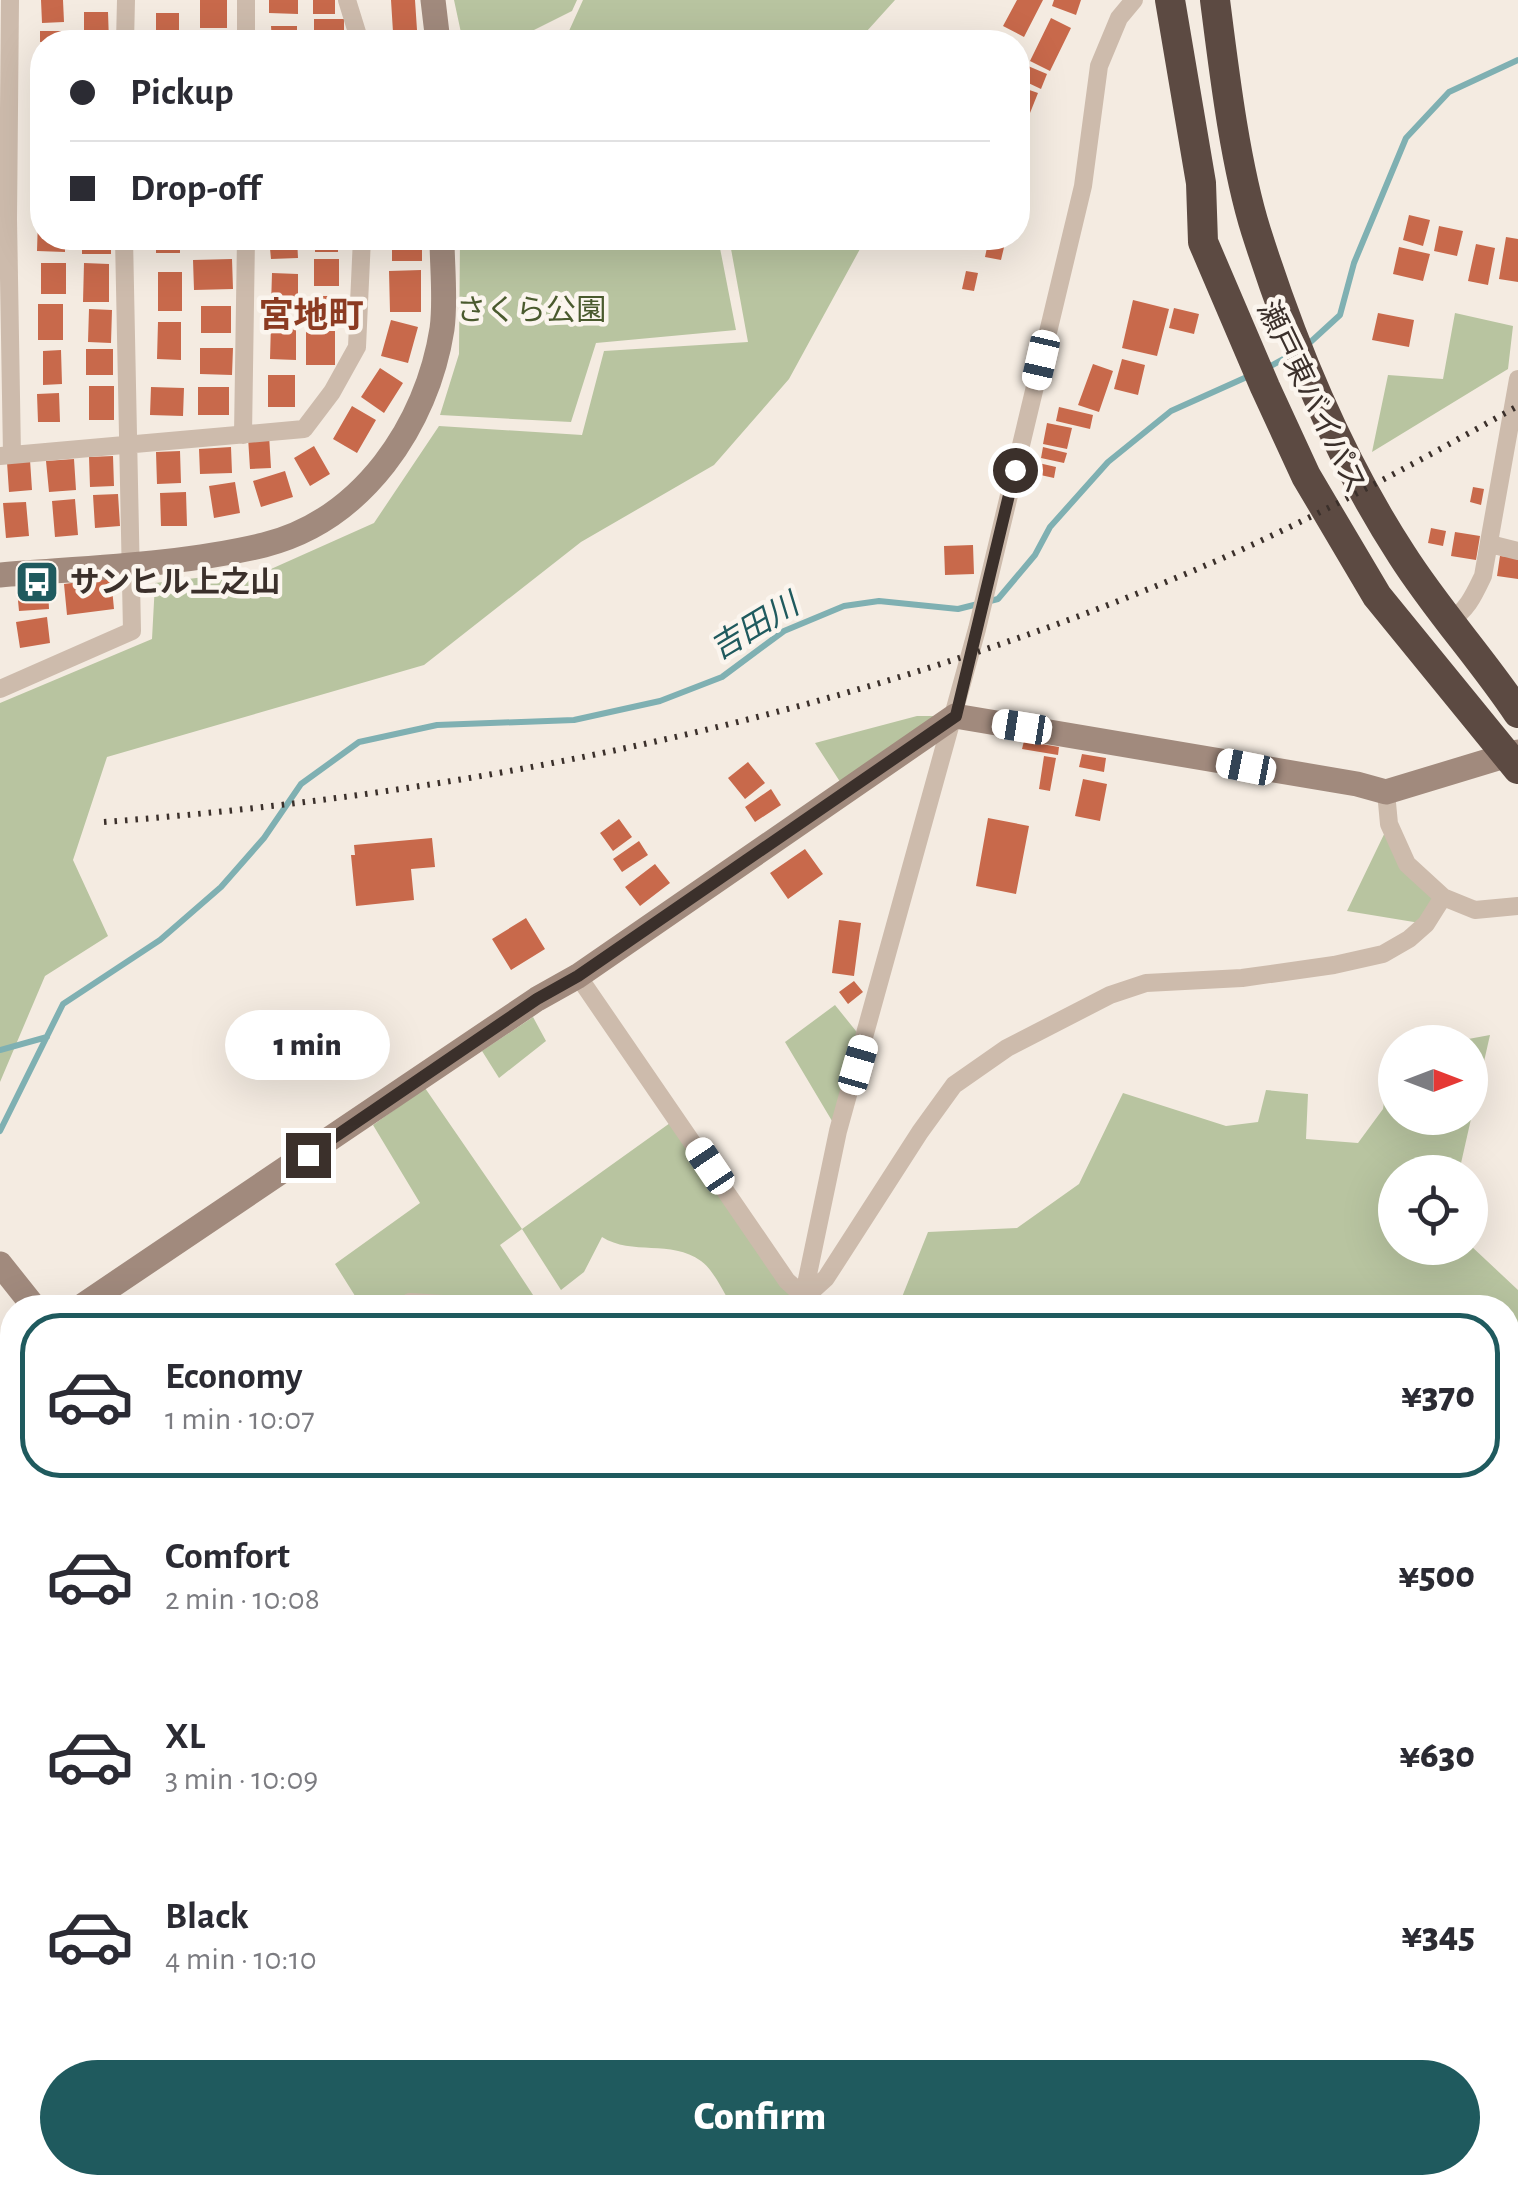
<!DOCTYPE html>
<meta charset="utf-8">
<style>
:root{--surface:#fff;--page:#f7f7f7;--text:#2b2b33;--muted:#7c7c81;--line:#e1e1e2;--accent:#1f5a5e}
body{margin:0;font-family:"Alegreya Sans","Noto Sans JP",sans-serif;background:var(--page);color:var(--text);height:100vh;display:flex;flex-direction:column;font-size:38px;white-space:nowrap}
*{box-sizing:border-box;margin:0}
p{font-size:32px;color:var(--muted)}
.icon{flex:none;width:55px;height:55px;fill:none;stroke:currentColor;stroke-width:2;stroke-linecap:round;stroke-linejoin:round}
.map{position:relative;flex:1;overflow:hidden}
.details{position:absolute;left:0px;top:1295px;width:1520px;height:900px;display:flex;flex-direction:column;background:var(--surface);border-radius:40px 40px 0 0;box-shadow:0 10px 40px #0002}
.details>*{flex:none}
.banner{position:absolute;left:30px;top:30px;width:1000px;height:220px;border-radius:40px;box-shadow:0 10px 40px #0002;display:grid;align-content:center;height:220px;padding:0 40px;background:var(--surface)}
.needle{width:65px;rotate:90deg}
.buttons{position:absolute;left:1378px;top:1025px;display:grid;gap:20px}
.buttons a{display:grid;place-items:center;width:110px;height:110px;border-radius:50%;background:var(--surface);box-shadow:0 10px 40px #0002;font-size:50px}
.end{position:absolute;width:45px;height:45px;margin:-22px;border:12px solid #3b302b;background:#fff;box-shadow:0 0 0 5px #fff}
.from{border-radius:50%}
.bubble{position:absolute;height:70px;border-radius:35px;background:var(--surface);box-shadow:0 10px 40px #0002;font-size:32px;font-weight:800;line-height:70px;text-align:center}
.car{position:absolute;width:30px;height:60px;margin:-30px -15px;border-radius:12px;box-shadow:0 0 8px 2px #0007;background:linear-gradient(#fff 24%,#345 0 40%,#fff 0 76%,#345 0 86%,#fff 0)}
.banner b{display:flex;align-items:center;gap:35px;height:95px;font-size:38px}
.banner b+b{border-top:2px solid var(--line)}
.banner i{width:25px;height:25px;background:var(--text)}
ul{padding:18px 0 0;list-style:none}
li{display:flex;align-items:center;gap:30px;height:165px;margin:0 20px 15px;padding:0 20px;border:5px solid transparent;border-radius:40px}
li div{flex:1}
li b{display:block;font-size:38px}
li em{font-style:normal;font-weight:800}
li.on{border-color:var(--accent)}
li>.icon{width:90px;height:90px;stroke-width:1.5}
.cta{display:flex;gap:20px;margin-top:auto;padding:20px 40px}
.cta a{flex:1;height:115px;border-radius:60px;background:var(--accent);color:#fff;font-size:40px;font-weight:800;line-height:115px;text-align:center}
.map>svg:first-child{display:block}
.green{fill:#b8c4a0}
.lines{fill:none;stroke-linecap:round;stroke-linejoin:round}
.stream{stroke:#7fb0b2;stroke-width:6}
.building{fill:#c8694b}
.street{stroke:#cdbbac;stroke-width:18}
.secondary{stroke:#a18a7d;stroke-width:25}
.highway{stroke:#5c4a42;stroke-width:30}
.rail{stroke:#3b302b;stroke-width:6;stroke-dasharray:2.5 8;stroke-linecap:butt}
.route{stroke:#3b302b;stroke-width:12}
.labels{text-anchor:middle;stroke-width:9;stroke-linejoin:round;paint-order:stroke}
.park-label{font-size:30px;fill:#4a5a2e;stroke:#fbf5ee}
.street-label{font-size:30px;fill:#3b302b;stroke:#fbf5ee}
.poi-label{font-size:30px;font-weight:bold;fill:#3b302b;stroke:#fbf5ee;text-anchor:start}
.water-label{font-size:32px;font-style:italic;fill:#1f5a5e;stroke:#fbf5ee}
.quarter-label{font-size:35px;font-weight:bold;fill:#8c3b22;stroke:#fbf5ee}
</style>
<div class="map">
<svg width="1518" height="2195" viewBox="0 0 1518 2195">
<rect width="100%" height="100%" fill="#f4ebe1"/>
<!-- green -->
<path class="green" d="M454 0H577L572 11 524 35 525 42H463Z
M583 0H895L857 42H564Z
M460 238H718L736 330 596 343 571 422 440 415 459 354Z
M729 238H866L789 379 714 465 581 542 424 665 107 757 73 860 108 936 45 976 0 1082V703L152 639 155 583 271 569 374 523 439 426 582 435 604 351 748 342Z
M1455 313 1513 326 1508 369 1372 452 1388 375 1443 379Z
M917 716H955L846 791 815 743Z
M1389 824 1397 845 1443 897 1426 924 1347 911Z
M835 1005 864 1041 838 1131 785 1042Z
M533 1017 546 1041 499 1078 482 1051Z
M1490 1035 1459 1172H1395V1248H1470V1245L1518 1290V2195H0V1737L12 1759V2182H1508V1308L898 1307 928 1232 1017 1228 1079 1184 1123 1093 1226 1126 1258 1122 1266 1090 1308 1094 1306 1139 1358 1143 1383 1109 1391 1055 1395 1054V1118H1470V1042H1452Z
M425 1088 522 1229 677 1118 805 1297 771 1307H733C724 1294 714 1270 701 1261 671 1239 632 1256 602 1237L584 1272 561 1290 522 1229 500 1245 541 1307H362L335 1264 420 1203 373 1125Z"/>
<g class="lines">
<!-- stream -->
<path class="stream" d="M1304 348 1340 315 1354 263 1406 138 1449 92 1518 60
M1265 369 1289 356
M0 1050 47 1037
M0 1131 63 1004 160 940 221 887 264 838 301 784 359 742 437 725 574 720 660 701 722 677 784 631 844 606 879 601 958 609 998 599 1035 555 1050 527 1108 462 1171 411 1249 376
M0 1500 12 1512
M1508 2181 1518 2165
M1470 2195 1503 2182"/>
</g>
<!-- building -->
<path class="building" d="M41 0H63L64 22 42 23Z
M200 0H227V28H200Z
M269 0H298V14L269 13Z
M313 0H335V14H313Z
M391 0H415L417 30 393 32Z
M1017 0H1043L1024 37 1003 26Z
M1054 0H1081L1076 15 1052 6Z
M84 12H108L109 42H84Z
M156 13H179V42H156Z
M1051 18 1071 28 1050 71 1030 61Z
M314 19H344V42H314Z
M271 26H297V42H272Z
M40 31H65V42H40Z
M1028 66 1047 74 1041 89 1022 80Z
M1018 86 1038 93 1028 118 1018 114Z
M1409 215 1430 220 1423 246 1403 240Z
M38 219H42V238H65V252L37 251Z
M1439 226 1463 231 1457 256 1434 251Z
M1506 237 1518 239V282L1499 279Z
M82 238H111V254H82Z
M156 238H180V253H156Z
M199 238H226V243L199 244Z
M269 238H297L298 258 271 259Z
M315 238H338V252H315Z
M392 238H422V261H392Z
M989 238 1006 239 1001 260 985 257Z
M1476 244 1495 248 1488 285 1468 281Z
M1399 247 1430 254 1423 281 1393 274Z
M232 259 233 289 194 290 193 260Z
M314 259H339V286H314Z
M41 263H66V294H41Z
M84 263 109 264V302H83Z
M421 270V312H390L389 271Z
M966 271 978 273 974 291 962 289Z
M158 272H182V311H158Z
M272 273 298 274V307L271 306Z
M312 296H337V326H312Z
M1133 300 1169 309 1157 356 1122 348Z
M38 304H63V340H38Z
M201 306H231V333H201Z
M1174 308 1199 314 1194 334 1169 328Z
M89 309 112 310 111 343 88 342Z
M1378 313 1414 320 1409 347 1372 340Z
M391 320 418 327 408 363 381 356Z
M158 322H181V360L157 359Z
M271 324 296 325V360L270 359Z
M306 331H335V365H306Z
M200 348H233L232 375 200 374Z
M86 349H113V375H86Z
M61 350 62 384 43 385V351Z
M1122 359 1145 365 1138 395 1114 389Z
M1093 364 1113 371 1099 412 1078 405Z
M380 368 403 383 384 413 361 397Z
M268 375H295V407H268Z
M89 386H114V420H89Z
M151 387 184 388 183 416 150 415Z
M198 387H229V415H198Z
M59 393 60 422H38L37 394Z
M352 406 376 420 357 453 333 439Z
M1059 407 1093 415 1090 429 1056 421Z
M1047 423 1072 428 1067 449 1043 444Z
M269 435 271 468 250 469 248 437Z
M314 446 330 474 310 486 294 458Z
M231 447 232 473 200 474 199 449Z
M1043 447 1067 453 1064 463 1041 458Z
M180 451 181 483 157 484 156 452Z
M113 456 114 486 90 487 89 457Z
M74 459 76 490 49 492 46 461Z
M30 460 32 490 9 492 7 462Z
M1030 461 1056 467 1054 478 1027 472Z
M285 471 293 497 261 507 253 481Z
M235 482 240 513 214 518 209 486Z
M1473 487 1484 489 1481 505 1470 502Z
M186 492 187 526H161L160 493Z
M118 494 120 526 95 528 93 495Z
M75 499 78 535 55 537 52 501Z
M26 502 29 536 6 538 3 503Z
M1431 528 1446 531 1443 546 1428 543Z
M1455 532 1480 536 1476 560 1451 556Z
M973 545 974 574 945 575 944 546Z
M1500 556 1518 558V579L1497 576Z
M111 578 114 609 67 615 64 584Z
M48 588 49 609 19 611 17 590Z
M47 617 50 643 20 648 16 622Z
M1024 741 1059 747 1058 755 1022 749Z
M1082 754 1106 758 1104 772 1079 767Z
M1044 756 1056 758 1050 791 1039 789Z
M748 762 765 783 745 799 728 778Z
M1083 779 1107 784 1100 821 1075 816Z
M771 789 781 805 755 822 745 807Z
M988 818 1029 826 1016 894 976 886Z
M619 819 632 837 613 851 600 833Z
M432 838 435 867 411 869 414 900 356 906 351 855H355L354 845Z
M639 841 648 855 622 872 613 859Z
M805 849 823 874 788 899 770 873Z
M655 864 670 883 640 906 625 887Z
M526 918 545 949 511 970 492 939Z
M839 920 861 923 854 976 832 973Z
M854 981 863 992 848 1004 839 992Z"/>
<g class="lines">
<!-- street -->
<path class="street" d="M10 0 8 219 12 455
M246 0V42
M347 0 360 42
M125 42 126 0
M243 435 246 238
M0 456 304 429 332 392 357 347 362 238
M1490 544 1518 551
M1448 622C1467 611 1474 595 1483 576L1518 379
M0 689 132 631 124 238
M1386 792 1389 824 1407 864 1443 897 1475 910 1518 906
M578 976 787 1281 805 1297
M805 1297 826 1278 920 1132 954 1085 1007 1048 1110 995 1146 983 1242 978 1334 965 1383 954 1409 939 1426 924 1443 897
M400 1308 410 1302 509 1308
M771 1308 801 1303
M801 1308 838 1131 977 629 1083 186 1099 66 1119 18 1134 0
M0 1619 12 1606"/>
<!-- secondary -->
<path class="secondary" d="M433 0 438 42
M0 575C84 568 182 565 264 545 363 520 427 425 442 329 446 300 442 267 442 238
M0 1264 35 1308
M79 1308 537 999 578 976 955 716 1357 784 1386 792 1518 752
M0 1362 12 1353"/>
<!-- highway -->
<path class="highway" d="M1170 0 1201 183 1203 242 1265 387 1306 476 1377 596 1518 769
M1215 0C1224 71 1235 164 1256 231 1292 344 1337 455 1402 555 1437 610 1482 659 1518 713"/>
<!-- rail -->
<path class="rail" d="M104 822C489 793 860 714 1216 561 1319 516 1419 461 1518 406"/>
</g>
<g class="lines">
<!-- route -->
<path class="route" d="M308 1155 537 999 578 976 956 716 1015 470"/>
</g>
<!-- icons -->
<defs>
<symbol id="bus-square" viewBox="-11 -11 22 22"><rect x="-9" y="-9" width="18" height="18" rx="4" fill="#1f5a5e" stroke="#fbf5ee"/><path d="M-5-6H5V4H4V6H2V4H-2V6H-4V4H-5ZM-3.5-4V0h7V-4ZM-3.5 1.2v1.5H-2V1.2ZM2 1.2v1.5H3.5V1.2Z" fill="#fff"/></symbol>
</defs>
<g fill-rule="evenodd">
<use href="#bus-square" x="12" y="557" width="50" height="50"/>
</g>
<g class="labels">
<!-- park labels -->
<g class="park-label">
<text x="531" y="320">さくら公園</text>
</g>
<!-- street labels -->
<g class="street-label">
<text transform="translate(1312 397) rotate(64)" y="10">瀬戸東バイパス</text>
</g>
<!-- poi labels -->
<g class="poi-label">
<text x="70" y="592">サンヒル上之山</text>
</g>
<!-- water labels -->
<g class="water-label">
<text transform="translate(754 626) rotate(-31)" y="11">吉田川</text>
</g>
<!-- quarter labels -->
<g class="quarter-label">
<text x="311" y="327">宮地町</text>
</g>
</g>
</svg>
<div class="buttons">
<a><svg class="needle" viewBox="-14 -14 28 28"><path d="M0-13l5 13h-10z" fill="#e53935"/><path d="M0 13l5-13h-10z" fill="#7c7c81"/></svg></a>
<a><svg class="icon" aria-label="locate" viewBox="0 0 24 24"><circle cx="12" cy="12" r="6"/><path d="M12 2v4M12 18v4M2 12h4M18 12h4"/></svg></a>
</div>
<i class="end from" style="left:1015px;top:470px"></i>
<i class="end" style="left:308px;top:1155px"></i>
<div class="bubble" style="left:225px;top:1010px;width:165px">1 min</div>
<i class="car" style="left:1041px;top:360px;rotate:193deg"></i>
<i class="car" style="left:1022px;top:727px;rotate:279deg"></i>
<i class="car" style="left:1246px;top:767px;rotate:281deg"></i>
<i class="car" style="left:858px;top:1065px;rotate:16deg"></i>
<i class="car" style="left:710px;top:1166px;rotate:326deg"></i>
<div class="banner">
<b><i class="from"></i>Pickup</b>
<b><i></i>Drop-off</b>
</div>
<section class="details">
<ul>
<li class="on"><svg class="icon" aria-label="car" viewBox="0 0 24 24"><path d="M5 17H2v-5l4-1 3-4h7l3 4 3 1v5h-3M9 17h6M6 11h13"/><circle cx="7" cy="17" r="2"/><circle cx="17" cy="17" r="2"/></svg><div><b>Economy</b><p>1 min · 10:07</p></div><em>¥370</em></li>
<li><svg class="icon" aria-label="car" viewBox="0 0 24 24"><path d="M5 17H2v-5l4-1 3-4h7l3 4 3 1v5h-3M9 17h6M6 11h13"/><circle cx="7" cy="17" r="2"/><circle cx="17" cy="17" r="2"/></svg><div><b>Comfort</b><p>2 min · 10:08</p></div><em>¥500</em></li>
<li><svg class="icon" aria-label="car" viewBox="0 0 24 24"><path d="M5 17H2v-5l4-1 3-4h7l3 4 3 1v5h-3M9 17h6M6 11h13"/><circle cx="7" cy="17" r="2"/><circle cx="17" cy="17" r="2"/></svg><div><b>XL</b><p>3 min · 10:09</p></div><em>¥630</em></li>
<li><svg class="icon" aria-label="car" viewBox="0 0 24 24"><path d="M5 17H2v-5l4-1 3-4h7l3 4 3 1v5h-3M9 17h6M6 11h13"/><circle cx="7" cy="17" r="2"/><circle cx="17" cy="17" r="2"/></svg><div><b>Black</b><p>4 min · 10:10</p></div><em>¥345</em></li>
</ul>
<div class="cta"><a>Confirm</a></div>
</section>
</div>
